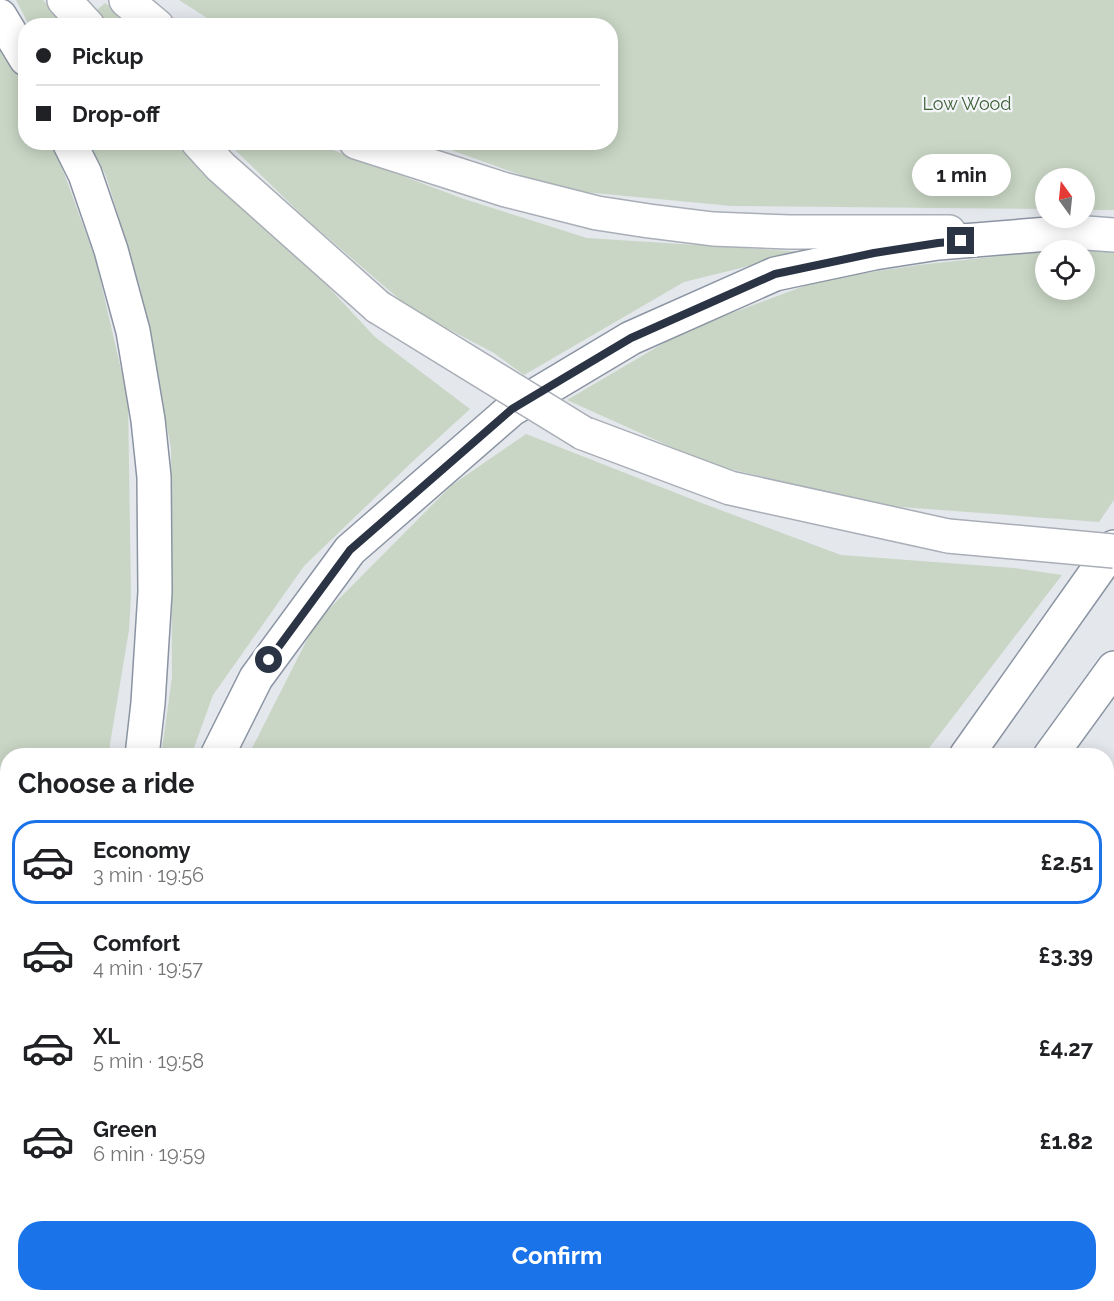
<!DOCTYPE html>
<meta charset="utf-8">
<style>
:root{--surface:#fff;--page:#f6f6f6;--text:#202124;--muted:#757577;--line:#e0e0e0;--accent:#1a73e8}
body{margin:0;font-family:Raleway,sans-serif;background:var(--page);color:var(--text);height:100vh;display:flex;flex-direction:column;font-size:22px;white-space:nowrap}
*{box-sizing:border-box;margin:0}
p{font-size:20px;color:var(--muted)}
.icon{flex:none;width:33px;height:33px;fill:none;stroke:currentColor;stroke-width:2;stroke-linecap:round;stroke-linejoin:round}
.map{position:relative;flex:1;overflow:hidden}
.sheet{position:absolute;left:0px;top:748px;width:1114px;height:554px;display:flex;flex-direction:column;background:var(--surface);border-radius:24px 24px 0 0;box-shadow:0 3px 15px #0003}
.sheet>*{flex:none}
.guide{position:absolute;left:18px;top:18px;width:600px;height:132px;border-radius:24px;box-shadow:0 3px 15px #0003;display:grid;align-content:center;height:132px;padding:0 18px;background:var(--surface)}
.needle{width:39px;rotate:345deg}
.controls{position:absolute;left:1035px;top:168px;display:grid;gap:12px}
.controls a{display:grid;place-items:center;width:60px;height:60px;border-radius:50%;background:var(--surface);box-shadow:0 3px 15px #0003;font-size:30px}
.end{position:absolute;width:27px;height:27px;margin:-14px;border:8px solid #2b3445;background:#fff;box-shadow:0 0 0 3px #fff}
.from{border-radius:50%}
.bubble{position:absolute;height:42px;border-radius:21px;background:var(--surface);box-shadow:0 3px 15px #0003;font-size:20px;font-weight:700;line-height:42px;text-align:center}
.guide b{display:flex;align-items:center;gap:21px;height:57px;font-size:22px}
.guide b+b{border-top:2px solid var(--line)}
.guide i{width:15px;height:15px;background:var(--text)}
ul{padding:0;list-style:none}
li{display:flex;align-items:center;gap:18px;height:84px;margin:0 12px 9px;padding:0 6px;border:3px solid transparent;border-radius:24px}
li div{flex:1}
li b{display:block;font-size:22px}
li em{font-style:normal;font-weight:700}
li.current{border-color:var(--accent)}
li>.icon{width:54px;height:54px;stroke-width:1.5}
h2{padding:0 18px;font-size:27px;line-height:72px}
.cta{display:flex;gap:12px;margin-top:auto;padding:12px 18px}
.cta a{flex:1;height:69px;border-radius:24px;background:var(--accent);color:#fff;font-size:24px;font-weight:700;line-height:69px;text-align:center}
.map>svg:first-child{display:block}
.green{fill:#c9d6c5}
.lines{fill:none;stroke-linecap:round;stroke-linejoin:round}
.service-casing{stroke:#a9aeb7;stroke-width:16}
.tertiary-casing{stroke:#a9aeb7;stroke-width:36}
.secondary-casing{stroke:#a9aeb7;stroke-width:36}
.primary-casing{stroke:#a3abb8;stroke-width:36}
.motorway-casing{stroke:#8b94a3;stroke-width:36}
.service{stroke:#f7f8fa;stroke-width:14}
.tertiary{stroke:#f7f8fa;stroke-width:33}
.secondary{stroke:#fff;stroke-width:33}
.primary{stroke:#fff;stroke-width:33}
.motorway{stroke:#fff;stroke-width:33}
.secondary-bridge-casing{stroke:#a9aeb7;stroke-width:36;stroke-linecap:butt}
.secondary-bridge{stroke:#fff;stroke-width:33}
.route{stroke:#2b3445;stroke-width:8}
.labels{text-anchor:middle;stroke-width:4.5;stroke-linejoin:round;paint-order:stroke}
.park-label{font-size:18px;fill:#3f6138;stroke:#f4f6f9}
</style>
<div class="map">
<svg width="1114" height="1301" viewBox="0 0 1114 1301">
<rect width="100%" height="100%" fill="#e4e7ec"/>
<!-- green -->
<path class="green" d="M16 0H43L67 25H29Z
M179 0H1114V210H1085L1084 178H1046L1045 209 732 206 562 190 432 143 610 142V26L218 25Z
M105 3 138 25H112L97 10Z
M0 42 25 81 26 142 53 143 96 261 128 400 131 595 129 630 108 756H8V1294L18 1295 17 1301H0Z
M89 143H180L292 248 375 337 470 409 411 463 304 566 213 695 191 756H161L172 677 171 448 140 288 106 176Z
M228 143H314L464 199 587 238 805 252 684 282 524 375 494 353 412 310 306 219Z
M1073 248 1114 253V500L1099 522 888 506 709 464 567 400 686 330 823 279 919 265 1045 251 1046 290H1084V250H1049Z
M526 434 699 502 841 555 1014 568 1062 575 923 756H248L316 622 452 485Z
M1114 856V1085L1107 1089V861Z
M1114 1223V1295L1108 1301H901L909 1294H1107V1230Z
M687 1294 847 1295 839 1301H681Z
M106 1295V1294L510 1295 505 1301H106Z"/>
<g class="lines">
<defs>
<path id="service" d="M1107 1207 1114 1201"/>
<path id="tertiary" d="M1107 1118 1114 1113
M862 1301 870 1294"/>
<path id="secondary" d="M64 0 88 26
M126 0 157 26
M198 142 221 167 378 307
M356 142 506 190 597 213 649 221 713 229 789 232H949
M583 433 730 488 948 536"/>
<path id="primary" d="M1073 232 1114 235"/>
<path id="motorway" d="M0 16 26 59
M69 142 85 174 111 250 133 331 148 420 154 477 155 592 148 703 142 756
M217 756 256 678 350 550 512 409 631 338 775 274 874 253 938 243 1073 232
M966 756 1114 547
M1050 756 1114 668
M1107 842 1114 836
M72 1301 73 1294
M540 1301 545 1294
M623 1301 629 1294
M672 1301 677 1294"/>
</defs>
<!-- service casing -->
<use href="#service" class="service-casing"/>
<!-- tertiary casing -->
<use href="#tertiary" class="tertiary-casing"/>
<!-- secondary casing -->
<use href="#secondary" class="secondary-casing"/>
<!-- primary casing -->
<use href="#primary" class="primary-casing"/>
<!-- motorway casing -->
<use href="#motorway" class="motorway-casing"/>
<!-- service -->
<use href="#service" class="service"/>
<!-- tertiary -->
<use href="#tertiary" class="tertiary"/>
<!-- secondary -->
<use href="#secondary" class="secondary"/>
<!-- primary -->
<use href="#primary" class="primary"/>
<!-- motorway -->
<use href="#motorway" class="motorway"/>
<defs>
<path id="secondary-bridge" d="M378 307 583 433
M948 536 1114 551"/>
</defs>
<!-- secondary-bridge casing -->
<use href="#secondary-bridge" class="secondary-bridge-casing"/>
<!-- secondary-bridge -->
<use href="#secondary-bridge" class="secondary-bridge"/>
</g>
<g class="lines">
<!-- route -->
<path class="route" d="M269 660 350 550 512 409 631 338 775 274 874 253 938 243 961 241"/>
</g>
<g class="labels">
<!-- park labels -->
<g class="park-label">
<text x="967" y="110">Low Wood</text>
</g>
</g>
</svg>
<div class="controls">
<a><svg class="needle" viewBox="-14 -14 28 28"><path d="M0-13l5 13h-10z" fill="#e53935"/><path d="M0 13l5-13h-10z" fill="#757577"/></svg></a>
<a><svg class="icon" aria-label="locate" viewBox="0 0 24 24"><circle cx="12" cy="12" r="6"/><path d="M12 2v4M12 18v4M2 12h4M18 12h4"/></svg></a>
</div>
<i class="end from" style="left:269px;top:660px"></i>
<i class="end" style="left:961px;top:241px"></i>
<div class="bubble" style="left:912px;top:154px;width:99px">1 min</div>
<div class="guide">
<b><i class="from"></i>Pickup</b>
<b><i></i>Drop-off</b>
</div>
<section class="sheet">
<h2>Choose a ride</h2>
<ul>
<li class="current"><svg class="icon" aria-label="car" viewBox="0 0 24 24"><path d="M5 17H2v-5l4-1 3-4h7l3 4 3 1v5h-3M9 17h6M6 11h13"/><circle cx="7" cy="17" r="2"/><circle cx="17" cy="17" r="2"/></svg><div><b>Economy</b><p>3 min · 19:56</p></div><em>£2.51</em></li>
<li><svg class="icon" aria-label="car" viewBox="0 0 24 24"><path d="M5 17H2v-5l4-1 3-4h7l3 4 3 1v5h-3M9 17h6M6 11h13"/><circle cx="7" cy="17" r="2"/><circle cx="17" cy="17" r="2"/></svg><div><b>Comfort</b><p>4 min · 19:57</p></div><em>£3.39</em></li>
<li><svg class="icon" aria-label="car" viewBox="0 0 24 24"><path d="M5 17H2v-5l4-1 3-4h7l3 4 3 1v5h-3M9 17h6M6 11h13"/><circle cx="7" cy="17" r="2"/><circle cx="17" cy="17" r="2"/></svg><div><b>XL</b><p>5 min · 19:58</p></div><em>£4.27</em></li>
<li><svg class="icon" aria-label="car" viewBox="0 0 24 24"><path d="M5 17H2v-5l4-1 3-4h7l3 4 3 1v5h-3M9 17h6M6 11h13"/><circle cx="7" cy="17" r="2"/><circle cx="17" cy="17" r="2"/></svg><div><b>Green</b><p>6 min · 19:59</p></div><em>£1.82</em></li>
</ul>
<div class="cta"><a>Confirm</a></div>
</section>
</div>
